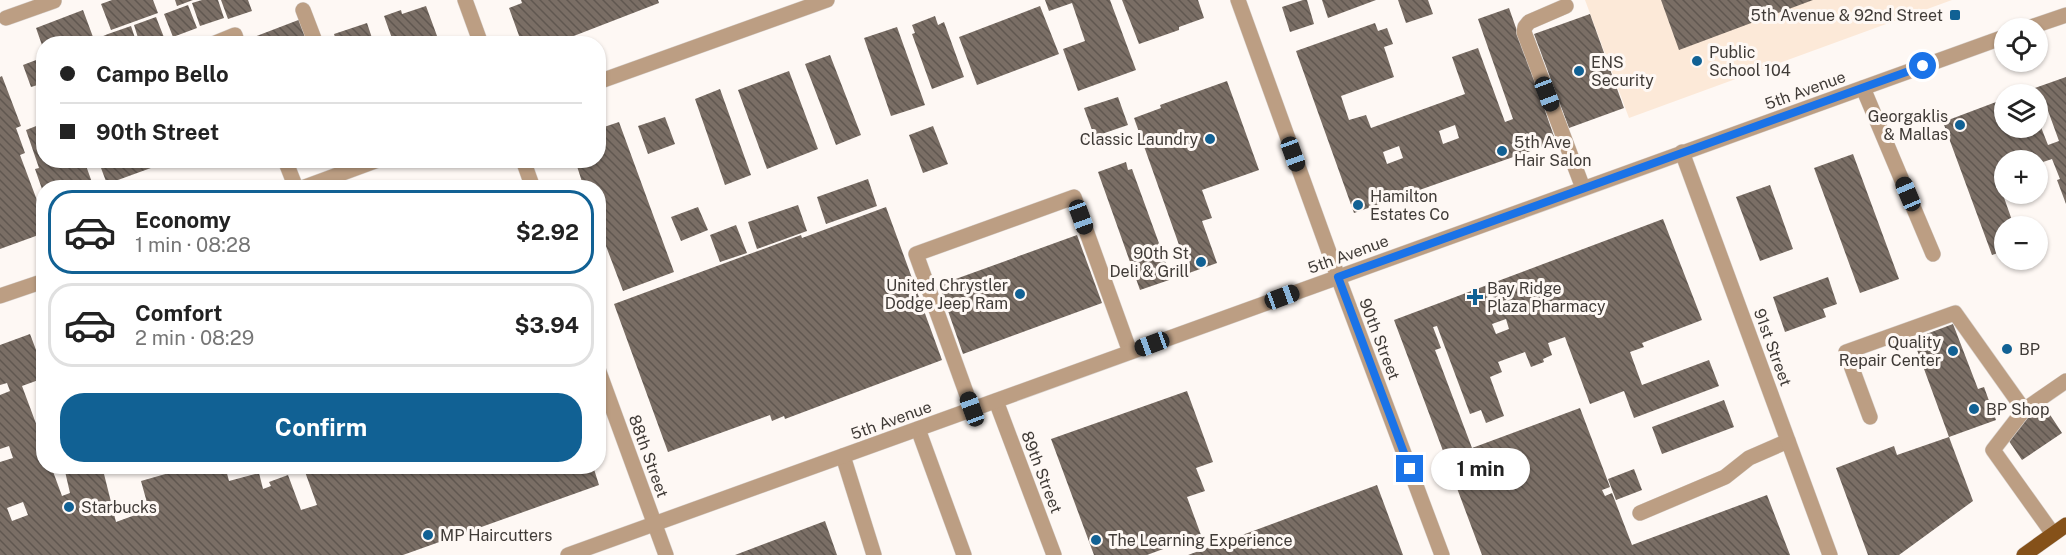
<!DOCTYPE html>
<meta charset="utf-8">
<style>
:root{--surface:#fff;--page:#f2f2f2;--text:#222;--muted:#767676;--line:#e0e0e0;--accent:#116194}
body{margin:0;font-family:"Public Sans",sans-serif;background:var(--page);color:var(--text);height:100vh;display:flex;flex-direction:column;font-size:22px;white-space:nowrap}
*{box-sizing:border-box;margin:0}
p{font-size:20px;color:var(--muted)}
.icon{flex:none;width:33px;height:33px;fill:none;stroke:currentColor;stroke-width:2;stroke-linecap:round;stroke-linejoin:round}
.map{position:relative;flex:1;overflow:hidden}
.panel{position:absolute;left:36px;top:180px;width:570px;height:294px;display:flex;flex-direction:column;background:var(--surface);border-radius:24px;box-shadow:0 2px 4px #0004}
.panel>*{flex:none}
.guide{position:absolute;left:36px;top:36px;width:570px;height:132px;border-radius:24px;box-shadow:0 2px 4px #0004;display:grid;align-content:center;height:132px;padding:0 24px;background:var(--surface)}
.buttons{position:absolute;left:1994px;top:18px;display:grid;gap:12px}
.buttons a{display:grid;place-items:center;width:54px;height:54px;border-radius:50%;background:var(--surface);box-shadow:0 2px 4px #0004;font-size:30px}
.end{position:absolute;width:27px;height:27px;margin:-14px;border:8px solid #1a73e8;background:#fff;box-shadow:0 0 0 3px #fff}
.from{border-radius:50%}
.bubble{position:absolute;height:42px;border-radius:21px;background:var(--surface);box-shadow:0 2px 4px #0004;font-size:20px;font-weight:700;line-height:42px;text-align:center}
.car{position:absolute;width:18px;height:36px;margin:-18px -9px;border-radius:8px;box-shadow:0 0 4px 2px #0007;background:linear-gradient(#222 24%,#8ab4d8 0 40%,#222 0 76%,#8ab4d8 0 86%,#222 0)}
.guide b{display:flex;align-items:center;gap:21px;height:57px;font-size:22px}
.guide b+b{border-top:2px solid var(--line)}
.guide i{width:15px;height:15px;background:var(--text)}
ul{padding:10px 0 0;list-style:none}
li{display:flex;align-items:center;gap:18px;height:84px;margin:0 12px 9px;padding:0 12px;border:3px solid var(--line);border-radius:24px}
li div{flex:1}
li b{display:block;font-size:22px}
li em{font-style:normal;font-weight:700}
li.selected{border-color:var(--accent)}
li>.icon{width:54px;height:54px;stroke-width:1.5}
.button{display:flex;gap:12px;margin-top:auto;padding:12px 24px}
.button a{flex:1;height:69px;border-radius:24px;background:var(--accent);color:#fff;font-size:24px;font-weight:700;line-height:69px;text-align:center}
.map>svg:first-child{display:block}
.built{fill:#fce9d8}
.building{fill:url(#building-back-hatch);fill-rule:evenodd}
.lines{fill:none;stroke-linecap:round;stroke-linejoin:round}
.service-casing{stroke:#d8d2ce;stroke-width:16}
.minor-casing{stroke:#d8d2ce;stroke-width:16}
.tertiary-casing{stroke:#d8d2ce;stroke-width:16}
.primary-casing{stroke:#d8d2ce;stroke-width:16}
.service{stroke:#bc9e83;stroke-width:15}
.minor{stroke:#bc9e83;stroke-width:15}
.tertiary{stroke:#bc9e83;stroke-width:15}
.primary{stroke:#855119;stroke-width:15}
.route{stroke:#1a73e8;stroke-width:8}
.poi-dot{fill:#116194;stroke:#fef8f4;stroke-width:2}
.labels{text-anchor:middle;stroke-width:6;stroke-linejoin:round;paint-order:stroke}
.poi-label{font-size:16px;fill:#403b37;stroke:#fef8f4;text-anchor:start}
.street-label{font-size:16px;fill:#403b37;stroke:#fef8f4}
</style>
<div class="map">
<svg width="2066" height="555" viewBox="0 0 2066 555">
<defs>
<pattern id="building-back-hatch" width="6" height="6" patternUnits="userSpaceOnUse" patternTransform="scale(1.5)"><rect width="6" height="6" fill="#7a6e65"/><path d="M-1 5l2 2M0 0l6 6M5-1l2 2" fill="none" stroke="#605750"/></pattern>
</defs>
<rect width="100%" height="100%" fill="#fef8f4"/>
<!-- built -->
<path class="built" d="M1585 0H1952L1629 118Z"/>
<!-- building -->
<path class="building" d="M112 0H153L158 13 111 30 101 4Z
M175 0H193L177 6Z
M202 0H218L224 18 200 26 192 3Z
M221 0H248L252 11 228 19Z
M521 0H658L659 3 553 44H522L509 8 522 3Z
M1045 0H1110L1136 70 1078 91 1063 49 1085 41 1072 3 1049 11Z
M1122 0H1198L1204 18 1179 27V30L1139 44Z
M1303 0H1307L1314 24 1290 32 1282 7Z
M1322 0H1376L1328 18Z
M1398 0H1428L1433 14 1406 23Z
M1661 0H1813L1679 50Z
M188 5 197 28 173 37 164 14Z
M426 6 440 44H394L384 16 401 10 402 14Z
M1040 6 1059 54 977 85 959 37Z
M1509 8 1556 142 1354 213 1296 51 1375 23 1378 31 1387 28 1393 44 1384 47 1394 77 1341 96 1349 120 1366 115 1371 128 1465 94 1452 57 1478 48 1505 122 1513 119 1478 19ZM1455 125 1459 138 1443 144 1439 131ZM1399 146 1403 158 1387 164 1383 152Z
M83 10 93 37 76 44H44L43 48 36 28Z
M1590 14 1624 108 1569 128 1534 34Z
M935 16 938 25 944 22 964 77 932 89 912 34 915 33 912 25Z
M156 17 165 40 154 44H140L134 25Z
M301 19 310 44H250L249 39Z
M367 23 374 44H337L334 34Z
M131 26 137 44H84L108 34Z
M897 27 925 105 891 116 864 38Z
M830 55 861 135 836 145 805 64Z
M44 57V83L31 87 23 65Z
M789 71 818 149 767 169 738 90Z
M2 76 21 126 16 128 25 153 20 155 44 219V233L0 249V77Z
M2066 77V204L2057 180 2060 179 2052 159 2043 162 2047 172 2037 176V160H2004V188L2001 189 2014 226H2004V251L1992 255 1943 122 2004 99V128H2037V117L2048 145 2059 141 2047 108 2037 111V94H2018Z
M1227 81 1259 170 1202 190 1212 218 1202 221 1217 263 1189 273 1134 118 1161 108 1160 105Z
M720 89 751 175 725 185 695 99Z
M1118 97 1128 125 1084 140 1082 134 1092 130 1084 108Z
M665 117 675 144 648 154 638 126Z
M619 122 674 272 623 291 598 225V188H584L575 160H598V129Z
M44 123V160H84L94 188H44L43 192 35 169 39 168 26 130Z
M933 126 948 164 923 173 909 135Z
M1853 154 1899 279 1860 293 1814 168Z
M98 160H170V161L107 184Z
M1126 162 1128 170 1132 169 1172 279 1140 290 1098 172Z
M868 179 877 206 826 224 817 197Z
M478 181 480 188H461V187Z
M1770 185 1793 249 1760 261 1736 197Z
M798 205 807 231 757 249 748 222Z
M698 207 708 230 681 241 671 217Z
M886 207 942 360 785 419 784 416 772 421 770 415 668 452 614 304 801 235 802 238Z
M1663 219 1702 320 1642 343 1644 347 1630 352 1642 385 1709 360 1719 386 1634 418 1624 391 1590 404 1565 337 1548 343 1552 355 1543 359 1544 362 1531 367 1525 352 1498 362 1502 372 1490 377 1504 416 1486 423 1481 410 1470 414 1437 326 1433 327 1441 348 1435 350 1472 448 1580 408 1610 487 1602 490 1605 496 1612 493 1632 545 1767 495 1790 555H1482L1394 320ZM1557 300 1560 310 1549 314 1546 305ZM1506 319 1509 329 1496 334 1492 324Z
M736 225 747 253 720 262 710 235Z
M1077 235 1102 303 963 354 939 285Z
M1828 277 1837 304 1823 309 1826 317 1785 332 1773 297Z
M1953 324 1978 389 1984 387 1996 420 1949 437 1913 339Z
M44 329V347H43L38 331Z
M30 334 44 371V378L22 386 44 445V466H51L62 496 70 493 64 467 102 466 116 522 149 510 141 481 169 473 168 469 174 466H225L229 481 259 473 263 489 271 486 269 482 288 475 301 510 317 505 304 469 311 466H348L349 470 361 466H409L411 471 424 466H593L599 485 403 555H0V462L13 458 9 446 0 449V395L10 391 7 383 0 385V345ZM23 502 28 515 12 521 7 508Z
M1187 391 1213 462 1196 468 1205 491 1187 497 1201 535 1147 555H1094L1051 439Z
M1724 400 1734 427 1662 454 1652 427Z
M2043 404 2062 433 2022 460 2002 431Z
M1949 437 1973 501 1899 555H1868L1836 468 1894 446 1897 455Z
M1634 469 1642 490 1616 500 1608 479Z
M1377 485 1403 555H1188Z
M825 521 837 555H735Z"/>
<g class="lines">
<defs>
<path id="service" d="M1566 6 1529 22 1525 27 1524 32 1583 188
M303 10 316 44
M6 18 54 1
M213 44 235 35 238 44
M1863 88 1933 254
M285 160 296 188
M972 409 916 254 1074 197 1130 352
M1870 417 1846 352 1955 313 2024 410
M918 429 964 555
M843 456 874 555
M1640 513 1725 477 1749 458 1788 441
M2053 534 1993 450 2024 410 2066 381"/>
<path id="minor" d="M465 0 481 44
M1238 0 1338 277 1442 555
M598 82 827 0
M1682 152 1830 555
M523 160 533 188
M302 188 378 160
M0 296 44 281
M598 369 666 555
M996 401 1054 555"/>
<path id="tertiary" d="M2028 28 2066 15
M568 555 2004 37"/>
<path id="primary" d="M2024 555 2066 525"/>
</defs>
<!-- service casing -->
<use href="#service" class="service-casing"/>
<!-- minor casing -->
<use href="#minor" class="minor-casing"/>
<!-- tertiary casing -->
<use href="#tertiary" class="tertiary-casing"/>
<!-- primary casing -->
<use href="#primary" class="primary-casing"/>
<!-- service -->
<use href="#service" class="service"/>
<!-- minor -->
<use href="#minor" class="minor"/>
<!-- tertiary -->
<use href="#tertiary" class="tertiary"/>
<!-- primary -->
<use href="#primary" class="primary"/>
</g>
<g class="lines">
<!-- route -->
<path class="route" d="M1410 469 1338 277 1923 66"/>
</g>
<!-- markers -->
<g class="poi-dot">
<rect x="1949" y="9" width="12" height="12" rx="3"/>
<circle cx="1697" cy="61" r="6"/>
<circle cx="1579" cy="71" r="6"/>
<circle cx="1960" cy="125" r="6"/>
<circle cx="1210" cy="139" r="6"/>
<circle cx="1502" cy="151" r="6"/>
<circle cx="1358" cy="205" r="6"/>
<circle cx="1201" cy="262" r="6"/>
<circle cx="1020" cy="294" r="6"/>
<path d="M1472 288h6v6h6v6h-6v6h-6v-6h-6v-6h6z"/>
<circle cx="2007" cy="349" r="6"/>
<circle cx="1953" cy="351" r="6"/>
<circle cx="1974" cy="409" r="6"/>
<circle cx="69" cy="507" r="6"/>
<circle cx="428" cy="535" r="6"/>
<circle cx="1096" cy="540" r="6"/>
</g>
<g class="labels">
<!-- poi labels -->
<g class="poi-label">
<text x="1943" y="21" text-anchor="end">5th Avenue &amp; 92nd Street</text>
<text x="1709" y="58">Public<tspan x="1709" dy="18">School 104</tspan></text>
<text x="1591" y="68">ENS<tspan x="1591" dy="18">Security</tspan></text>
<text x="1948" y="122" text-anchor="end">Georgaklis<tspan x="1948" dy="18">&amp; Mallas</tspan></text>
<text x="1198" y="145" text-anchor="end">Classic Laundry</text>
<text x="1514" y="148">5th Ave<tspan x="1514" dy="18">Hair Salon</tspan></text>
<text x="1370" y="202">Hamilton<tspan x="1370" dy="18">Estates Co</tspan></text>
<text x="1189" y="259" text-anchor="end">90th St<tspan x="1189" dy="18">Deli &amp; Grill</tspan></text>
<text x="1008" y="291" text-anchor="end">United Chrystler<tspan x="1008" dy="18">Dodge Jeep Ram</tspan></text>
<text x="1487" y="294">Bay Ridge<tspan x="1487" dy="18">Plaza Pharmacy</tspan></text>
<text x="1941" y="348" text-anchor="end">Quality<tspan x="1941" dy="18">Repair Center</tspan></text>
<text x="2019" y="355">BP</text>
<text x="1986" y="415">BP Shop</text>
<text x="81" y="513">Starbucks</text>
<text x="440" y="541">MP Haircutters</text>
<text x="1108" y="546">The Learning Experience</text>
</g>
<!-- street labels -->
<g class="street-label">
<text transform="translate(1805 90) rotate(-20)" y="6">5th Avenue</text>
<text transform="translate(1348 254) rotate(-20)" y="6">5th Avenue</text>
<text transform="translate(1380 339) rotate(69)" y="6">90th Street</text>
<text transform="translate(1773 347) rotate(70)" y="6">91st Street</text>
<text transform="translate(891 420) rotate(-20)" y="6">5th Avenue</text>
<text transform="translate(649 456) rotate(70)" y="6">88th Street</text>
<text transform="translate(1042 472) rotate(69)" y="6">89th Street</text>
</g>
</g>
</svg>
<div class="buttons">
<a><svg class="icon" aria-label="locate" viewBox="0 0 24 24"><circle cx="12" cy="12" r="6"/><path d="M12 2v4M12 18v4M2 12h4M18 12h4"/></svg></a>
<a><svg class="icon" aria-label="layers" viewBox="0 0 24 24"><path d="M12 4l9 5-9 5-9-5zM3 14l9 5 9-5"/></svg></a>
<a>+</a>
<a>−</a>
</div>
<i class="end from" style="left:1923px;top:66px"></i>
<i class="end" style="left:1410px;top:469px"></i>
<div class="bubble" style="left:1431px;top:448px;width:99px">1 min</div>
<i class="car" style="left:1547px;top:94px;rotate:159deg"></i>
<i class="car" style="left:1293px;top:154px;rotate:160deg"></i>
<i class="car" style="left:1908px;top:194px;rotate:337deg"></i>
<i class="car" style="left:1081px;top:217px;rotate:160deg"></i>
<i class="car" style="left:1282px;top:297px;rotate:70deg"></i>
<i class="car" style="left:1152px;top:344px;rotate:250deg"></i>
<i class="car" style="left:972px;top:409px;rotate:340deg"></i>
<div class="guide">
<b><i class="from"></i>Campo Bello</b>
<b><i></i>90th Street</b>
</div>
<section class="panel">
<ul>
<li class="selected"><svg class="icon" aria-label="car" viewBox="0 0 24 24"><path d="M5 17H2v-5l4-1 3-4h7l3 4 3 1v5h-3M9 17h6M6 11h13"/><circle cx="7" cy="17" r="2"/><circle cx="17" cy="17" r="2"/></svg><div><b>Economy</b><p>1 min · 08:28</p></div><em>$2.92</em></li>
<li><svg class="icon" aria-label="car" viewBox="0 0 24 24"><path d="M5 17H2v-5l4-1 3-4h7l3 4 3 1v5h-3M9 17h6M6 11h13"/><circle cx="7" cy="17" r="2"/><circle cx="17" cy="17" r="2"/></svg><div><b>Comfort</b><p>2 min · 08:29</p></div><em>$3.94</em></li>
</ul>
<div class="button"><a>Confirm</a></div>
</section>
</div>
